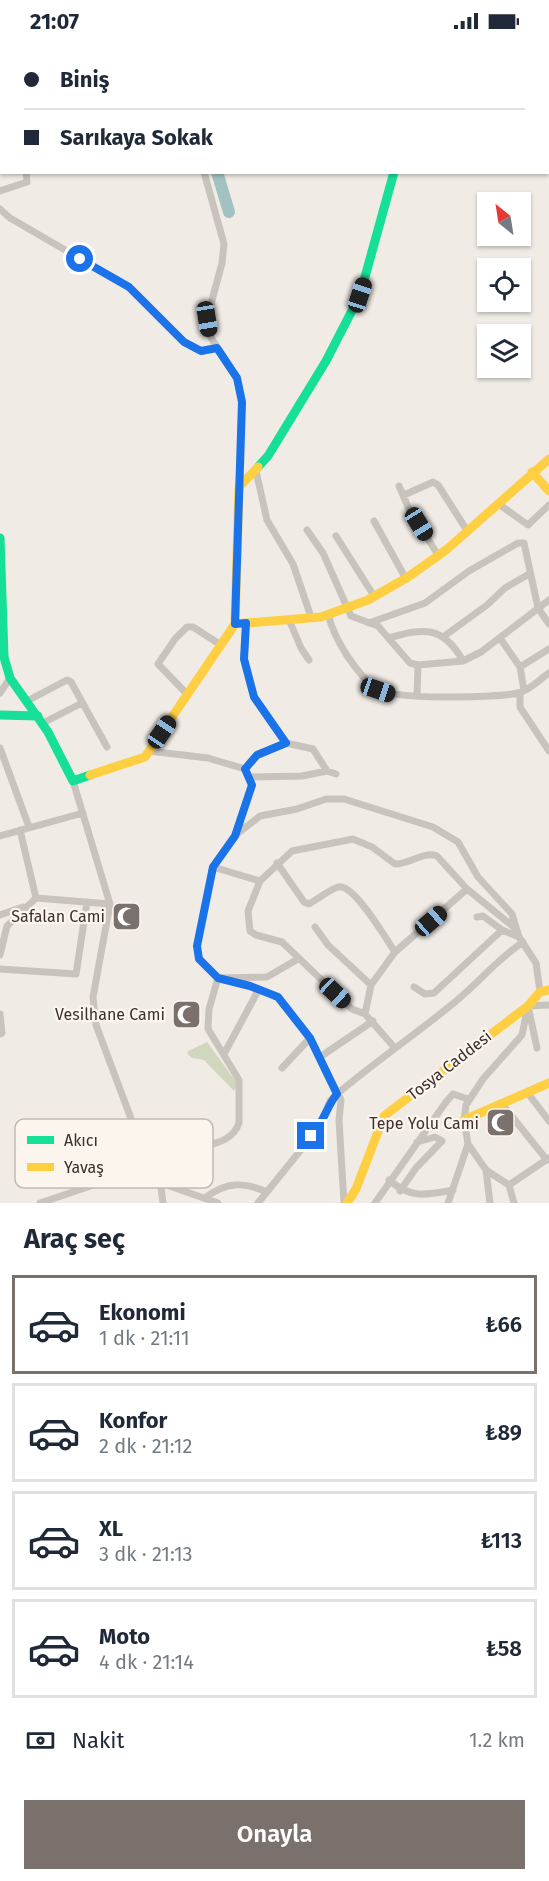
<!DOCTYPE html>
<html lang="tr">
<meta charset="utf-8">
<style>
:root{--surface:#fff;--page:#f2f2f3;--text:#1f2937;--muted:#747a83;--line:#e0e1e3;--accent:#7a716c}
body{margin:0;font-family:"Fira Sans",sans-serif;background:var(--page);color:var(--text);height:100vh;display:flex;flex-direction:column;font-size:22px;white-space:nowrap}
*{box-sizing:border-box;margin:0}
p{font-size:20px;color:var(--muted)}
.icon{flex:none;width:33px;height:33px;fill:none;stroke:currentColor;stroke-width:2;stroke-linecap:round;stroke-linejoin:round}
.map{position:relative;height:1161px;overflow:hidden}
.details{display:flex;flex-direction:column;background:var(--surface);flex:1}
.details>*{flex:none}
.banner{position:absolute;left:0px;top:0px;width:549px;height:132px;box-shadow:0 2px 4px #0004;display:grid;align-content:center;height:132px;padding:0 24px;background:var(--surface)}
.needle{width:39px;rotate:330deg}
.fabs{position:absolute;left:477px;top:150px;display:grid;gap:12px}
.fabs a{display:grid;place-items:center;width:54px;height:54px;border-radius:0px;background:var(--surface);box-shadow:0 2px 4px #0004;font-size:30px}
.end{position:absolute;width:27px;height:27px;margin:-14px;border:8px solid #1a73e8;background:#fff;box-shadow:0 0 0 3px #fff}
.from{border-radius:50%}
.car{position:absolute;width:18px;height:36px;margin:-18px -9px;border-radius:8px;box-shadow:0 0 4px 2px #0007;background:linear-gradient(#222 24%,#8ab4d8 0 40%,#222 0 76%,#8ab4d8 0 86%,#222 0)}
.banner b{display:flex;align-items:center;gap:21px;height:57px;font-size:22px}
.banner b+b{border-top:2px solid var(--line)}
.banner i{width:15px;height:15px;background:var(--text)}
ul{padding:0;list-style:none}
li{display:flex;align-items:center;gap:18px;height:99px;margin:0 12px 9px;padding:0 12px;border:3px solid var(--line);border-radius:0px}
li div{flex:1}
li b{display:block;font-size:22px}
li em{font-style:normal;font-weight:600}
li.active{border-color:var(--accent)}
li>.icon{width:54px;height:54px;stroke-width:1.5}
h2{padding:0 24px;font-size:27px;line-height:72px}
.pay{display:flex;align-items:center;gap:15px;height:66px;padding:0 24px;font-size:22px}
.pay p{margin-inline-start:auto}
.action{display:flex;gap:12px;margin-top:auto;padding:12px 24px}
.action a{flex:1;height:69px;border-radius:0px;background:var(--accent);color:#fff;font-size:24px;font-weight:600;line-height:69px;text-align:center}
.status{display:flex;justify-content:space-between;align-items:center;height:42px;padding:0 30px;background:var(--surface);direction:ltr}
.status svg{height:16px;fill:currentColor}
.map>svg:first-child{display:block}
.green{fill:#d1d6bf}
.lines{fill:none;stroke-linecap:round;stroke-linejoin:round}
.river{stroke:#a1c2c1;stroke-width:12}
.street{stroke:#c9c3be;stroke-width:7}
.fast{stroke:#16e098;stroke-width:9}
.slow{stroke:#ffcf43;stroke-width:9}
.route{stroke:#1a73e8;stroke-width:8}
.labels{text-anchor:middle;stroke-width:4.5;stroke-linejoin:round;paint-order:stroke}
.poi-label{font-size:16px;fill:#3b302b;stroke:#fbf5ee;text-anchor:end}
.street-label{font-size:16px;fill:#3b302b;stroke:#fbf5ee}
.key{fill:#fbf5ee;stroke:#c1bab4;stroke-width:1.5}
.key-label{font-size:16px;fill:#3b302b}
</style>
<div class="status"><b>21:07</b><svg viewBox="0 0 49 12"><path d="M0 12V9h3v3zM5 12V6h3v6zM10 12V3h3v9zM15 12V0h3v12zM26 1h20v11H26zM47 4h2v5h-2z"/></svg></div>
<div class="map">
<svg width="549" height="1161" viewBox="0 0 549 1161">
<rect width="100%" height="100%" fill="#f0ebe5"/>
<!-- green -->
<path class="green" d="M207 1000 237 1041 234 1049 204 1018 192 1016 187 1011 188 1009Z"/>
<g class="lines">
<!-- river -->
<path class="river" d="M167 0 168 2
M217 130 229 170"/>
<!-- street -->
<path class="street" d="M120 0 121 2
M277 2 283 0
M0 22 2 28
M0 58 2 57
M204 130 224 202 222 221 207 277 210 294 237 336 242 360 239 445
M0 149 27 140 26 130
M0 167 10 176 129 245 184 300 201 309 217 306
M256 429 267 478 293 522 311 575
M399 444 409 467 438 513
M404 453 433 440 438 443 468 490
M500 463 528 483 549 463
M374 479 406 537
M307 488 323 511 351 574 378 584 410 621 418 623 463 619 481 610 549 558
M336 494 374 554
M328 572C334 597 356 632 377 647 392 658 498 656 518 651 529 649 540 637 549 631
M290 580 301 606 309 618
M246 581 244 617 254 655 286 701
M369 581 425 561 469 529 518 501H524L538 566 549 582
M443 595 487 563 505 546 529 532
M389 596C423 586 443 583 463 619
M500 596 520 625 524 648
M520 625 549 607
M0 651 10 636
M520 651V665L549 709
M187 652 158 622 175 597 187 585H193L221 603
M417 654 418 623
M27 659 67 638 71 640 107 705
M43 681 82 661
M286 701 313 707 327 729
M0 706 29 785
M149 709 208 716 245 727 252 743 235 794 213 825 197 904 199 917 218 936 250 944 277 955 310 996 341 1058 339 1078 344 1161
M245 727 257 713 286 701
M249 735 302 734 327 729 336 732
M73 739 110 862 93 955 96 983 145 1114 160 1137 163 1161
M20 788 36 856
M237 792 260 774 297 767 326 757H344L433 785 458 800 478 835 512 872 519 895 536 921 540 950
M0 794 83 771
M277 821 304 860 309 862C318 857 329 848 338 845 354 841 386 897 395 910
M213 825 260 839
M0 873 23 865
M477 875 483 874 502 888 519 895
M315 885 328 903 371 943
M0 913 7 884 36 856 110 862
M0 927 76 932 87 860
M414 945 425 952 434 951 502 888
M528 964 537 1006
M528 964 549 963
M0 972 2 991 0 992
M365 972 352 967 282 900 256 893 250 889 248 869 260 839 292 809 353 797 372 805 395 822C410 822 424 809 437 814L467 847
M394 1005 365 972 371 943 395 910 467 847 515 886
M224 1012 259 947
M320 1015 373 979
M282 1026 310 996
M527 1050 549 1079
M501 1061 547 1118
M195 1107C211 1102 233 1100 239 1081V1038L208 987 209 967 218 936 267 935 298 917
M486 1128 509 1143 514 1161
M389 1138C411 1157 426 1153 453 1148
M161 1141 218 1161
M509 1143 549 1116
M400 1149 416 1126 442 1099 435 1095 417 1100
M206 1155C227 1140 242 1140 265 1149
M40 1161 150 1124
M258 1161 321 1083 330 1059 337 1052C374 1021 413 994 450 964 476 944 496 918 523 900
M375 1161 446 1060 453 1052 468 1057
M448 1161 468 1102
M490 1161 486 1128 468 1102 464 1078 466 1063 483 1037 522 993 528 964"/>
<!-- fast -->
<path class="fast" d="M495 2 497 0
M258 425 268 414 326 319 360 253 394 130
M0 496 4 615 10 636 48 690 73 739 90 733
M0 673 38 674"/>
<!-- slow -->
<path class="slow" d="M181 0V2
M532 430 549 449
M235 582 321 575 368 558 408 535 446 508 549 417
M90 733 145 715 235 582 239 445 258 425
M464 1078 549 1041
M347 1161 356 1147 384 1074 528 964 540 950 549 948"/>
</g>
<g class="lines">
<!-- route -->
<path class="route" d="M80 217 129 245 184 300 201 309 217 306 237 336 242 360 235 582 246 581 244 617 254 655 286 701 257 713 245 727 252 743 235 794 213 825 197 904 199 917 218 936 250 944 278 955 310 996 337 1052C326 1065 324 1081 311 1094"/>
</g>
<!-- icons -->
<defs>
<symbol id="mosque-square" viewBox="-11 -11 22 22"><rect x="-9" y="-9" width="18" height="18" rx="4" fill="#7a716c" stroke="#fbf5ee"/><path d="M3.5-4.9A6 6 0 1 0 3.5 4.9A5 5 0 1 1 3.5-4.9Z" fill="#fff"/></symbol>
</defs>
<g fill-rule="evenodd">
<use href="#mosque-square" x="110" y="858" width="33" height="33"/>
<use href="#mosque-square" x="170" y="956" width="33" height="33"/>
<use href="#mosque-square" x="484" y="1064" width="33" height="33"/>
</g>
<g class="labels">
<!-- poi labels -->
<g class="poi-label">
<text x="105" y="880">Safalan Cami</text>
<text x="165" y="978">Vesilhane Cami</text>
<text x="479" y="1087">Tepe Yolu Cami</text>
</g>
<!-- street labels -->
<g class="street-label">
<text transform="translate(449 1023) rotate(-38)" y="6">Tosya Caddesi</text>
</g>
</g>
<!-- legend -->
<rect x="15" y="1077" width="198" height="69" rx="9" class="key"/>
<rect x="27" y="1094" width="27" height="8" fill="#16e098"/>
<rect x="27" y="1121" width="27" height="8" fill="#ffcf43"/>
<g class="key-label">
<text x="64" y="1104">Akıcı</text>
<text x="64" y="1131">Yavaş</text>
</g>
</svg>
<div class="fabs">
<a><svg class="needle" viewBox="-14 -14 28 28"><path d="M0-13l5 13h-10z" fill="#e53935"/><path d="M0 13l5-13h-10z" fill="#747a83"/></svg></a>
<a><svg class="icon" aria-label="locate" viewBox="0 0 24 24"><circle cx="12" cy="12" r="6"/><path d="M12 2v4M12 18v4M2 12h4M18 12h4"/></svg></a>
<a><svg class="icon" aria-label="layers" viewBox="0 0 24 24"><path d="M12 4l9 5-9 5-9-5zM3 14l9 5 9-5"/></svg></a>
</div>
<i class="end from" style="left:80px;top:217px"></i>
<i class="end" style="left:311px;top:1094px"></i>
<i class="car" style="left:360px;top:253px;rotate:18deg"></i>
<i class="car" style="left:207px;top:277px;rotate:171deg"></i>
<i class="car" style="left:419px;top:482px;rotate:148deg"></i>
<i class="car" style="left:378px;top:648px;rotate:109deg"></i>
<i class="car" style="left:162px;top:690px;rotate:34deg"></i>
<i class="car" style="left:431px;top:879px;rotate:49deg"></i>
<i class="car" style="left:335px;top:951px;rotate:133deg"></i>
<div class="banner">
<b><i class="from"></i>Biniş</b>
<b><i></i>Sarıkaya Sokak</b>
</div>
</div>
<section class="details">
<h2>Araç seç</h2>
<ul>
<li class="active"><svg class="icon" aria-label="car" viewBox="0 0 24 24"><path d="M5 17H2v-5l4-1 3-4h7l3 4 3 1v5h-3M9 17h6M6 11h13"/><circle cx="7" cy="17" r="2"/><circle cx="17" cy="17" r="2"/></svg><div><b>Ekonomi</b><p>1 dk · 21:11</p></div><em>₺66</em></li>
<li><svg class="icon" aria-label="car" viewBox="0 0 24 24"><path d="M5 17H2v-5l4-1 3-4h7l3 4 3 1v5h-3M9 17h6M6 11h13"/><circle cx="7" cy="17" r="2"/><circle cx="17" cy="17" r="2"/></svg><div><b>Konfor</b><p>2 dk · 21:12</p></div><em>₺89</em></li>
<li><svg class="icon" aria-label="car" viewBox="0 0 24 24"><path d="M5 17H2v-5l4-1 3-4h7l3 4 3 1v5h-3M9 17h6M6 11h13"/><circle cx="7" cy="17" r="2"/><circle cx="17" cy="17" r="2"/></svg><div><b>XL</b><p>3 dk · 21:13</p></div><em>₺113</em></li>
<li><svg class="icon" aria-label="car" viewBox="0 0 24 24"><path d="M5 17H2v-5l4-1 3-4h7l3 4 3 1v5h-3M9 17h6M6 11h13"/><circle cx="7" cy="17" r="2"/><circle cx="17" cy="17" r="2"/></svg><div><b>Moto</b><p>4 dk · 21:14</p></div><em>₺58</em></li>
</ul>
<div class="pay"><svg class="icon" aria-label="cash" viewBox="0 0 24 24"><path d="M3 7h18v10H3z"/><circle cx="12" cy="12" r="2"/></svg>Nakit<p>1.2 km</p></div>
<div class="action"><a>Onayla</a></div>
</section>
